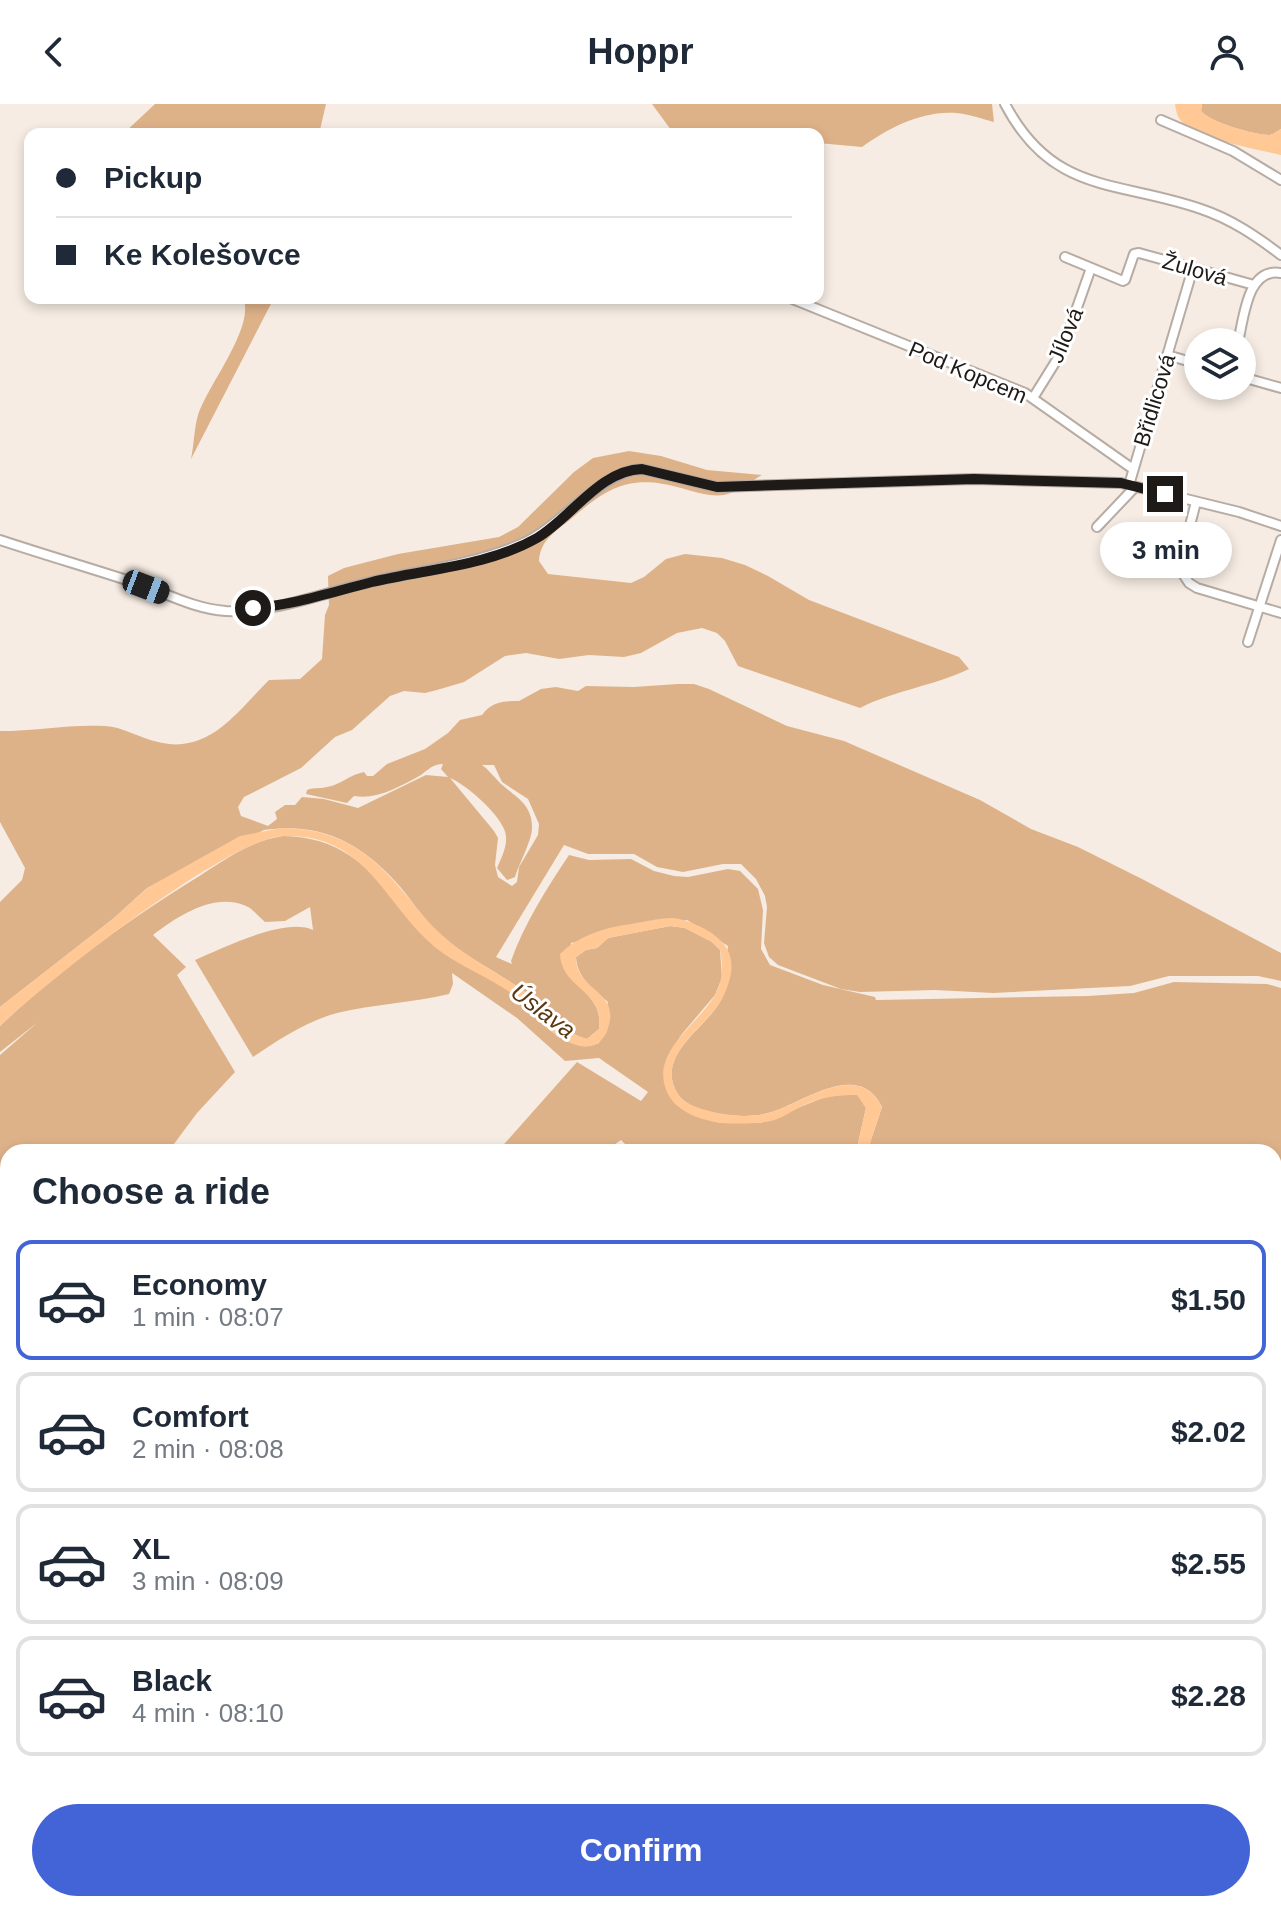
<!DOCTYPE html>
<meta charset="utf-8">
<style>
:root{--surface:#fff;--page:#f6f6f7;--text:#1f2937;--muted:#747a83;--line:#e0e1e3;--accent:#4264d7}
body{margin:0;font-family:Helvetica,sans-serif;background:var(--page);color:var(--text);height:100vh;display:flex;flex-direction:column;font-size:30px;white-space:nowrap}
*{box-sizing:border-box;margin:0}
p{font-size:26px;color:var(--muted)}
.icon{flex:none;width:44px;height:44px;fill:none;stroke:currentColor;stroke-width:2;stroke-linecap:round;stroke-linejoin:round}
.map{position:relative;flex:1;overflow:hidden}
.sheet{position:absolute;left:0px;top:1040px;width:1282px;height:768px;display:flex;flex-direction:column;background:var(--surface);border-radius:24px 24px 0 0;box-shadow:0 4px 12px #0003}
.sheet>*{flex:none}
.banner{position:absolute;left:24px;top:24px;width:800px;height:176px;border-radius:16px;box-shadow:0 4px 12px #0003;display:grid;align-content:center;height:176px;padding:0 32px;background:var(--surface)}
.controls{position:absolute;left:1184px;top:224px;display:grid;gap:16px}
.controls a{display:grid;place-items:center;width:72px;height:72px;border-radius:50%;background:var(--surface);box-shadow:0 4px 12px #0003;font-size:40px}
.end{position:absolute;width:36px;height:36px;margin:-18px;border:10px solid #1e1a17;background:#fff;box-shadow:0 0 0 4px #fff}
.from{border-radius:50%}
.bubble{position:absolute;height:56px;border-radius:28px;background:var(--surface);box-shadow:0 4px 12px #0003;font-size:26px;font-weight:600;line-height:56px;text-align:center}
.car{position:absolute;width:24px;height:48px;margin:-24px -12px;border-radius:10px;box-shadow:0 0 6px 2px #0007;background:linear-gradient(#222 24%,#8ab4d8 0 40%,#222 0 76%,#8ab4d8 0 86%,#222 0)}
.banner b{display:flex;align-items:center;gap:28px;height:76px;font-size:30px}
.banner b+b{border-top:2px solid var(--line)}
.banner i{width:20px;height:20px;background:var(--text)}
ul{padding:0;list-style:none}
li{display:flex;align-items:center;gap:24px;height:120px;margin:0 16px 12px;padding:0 16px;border:4px solid var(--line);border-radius:16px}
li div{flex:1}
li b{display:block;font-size:30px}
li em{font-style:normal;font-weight:600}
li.on{border-color:var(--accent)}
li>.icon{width:72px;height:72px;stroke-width:1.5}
h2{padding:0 32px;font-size:36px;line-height:96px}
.cta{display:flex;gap:16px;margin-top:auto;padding:16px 32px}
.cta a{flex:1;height:92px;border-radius:48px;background:var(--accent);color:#fff;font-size:32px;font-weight:600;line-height:92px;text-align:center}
header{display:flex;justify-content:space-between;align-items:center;height:104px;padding:0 32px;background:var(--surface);font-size:36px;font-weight:600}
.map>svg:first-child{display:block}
.green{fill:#deb289;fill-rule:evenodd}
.water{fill:#ffc894}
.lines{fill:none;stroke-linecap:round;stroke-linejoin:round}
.stream{stroke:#ffc894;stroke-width:2}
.minor-casing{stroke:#b6aca4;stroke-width:12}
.major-casing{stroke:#cecdcc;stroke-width:14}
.minor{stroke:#fff;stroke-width:8}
.major{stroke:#f1ceac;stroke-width:10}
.rail{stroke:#88817b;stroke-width:2}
.route{stroke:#1e1a17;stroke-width:10}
.labels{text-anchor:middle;stroke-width:6;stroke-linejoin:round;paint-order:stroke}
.street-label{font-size:22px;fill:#1e1a17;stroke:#fff}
.water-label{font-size:24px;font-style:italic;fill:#5a370f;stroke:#fff}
</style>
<header><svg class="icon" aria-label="back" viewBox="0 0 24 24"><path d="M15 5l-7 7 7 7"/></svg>Hoppr<svg class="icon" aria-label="person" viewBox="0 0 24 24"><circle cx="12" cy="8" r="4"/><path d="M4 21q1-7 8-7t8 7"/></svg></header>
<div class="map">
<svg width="1281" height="1808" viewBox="0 0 1281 1808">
<rect width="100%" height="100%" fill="#f6ece3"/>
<!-- green -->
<path class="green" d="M155 0H326L319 30H123Z
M652 0H992L994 18C982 15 969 10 956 9 923 6 888 24 862 43L818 39V30H674Z
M1202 0H1281V25C1278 27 1272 31 1269 31 1255 31 1209 18 1201 7Z
M243 194H274L191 355C194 341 194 325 198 311 207 282 256 222 243 194Z
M629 347 661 352 707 366 762 371C751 377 736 389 724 391 711 393 694 388 681 384 631 370 609 382 571 415 556 427 540 436 539 457L548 470 631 479 644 473 666 455 685 450 722 454 745 461 768 472 809 496 959 553 969 565C934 582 895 586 860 604L738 562 725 537 717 529 702 524 677 529 641 549 624 553 589 551 559 555 526 549 505 552 464 578 437 586 425 589 404 587 390 592 352 626 335 633 301 664 244 693 238 703 241 712 268 722 277 715 275 708 285 701H295L302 693 324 695 358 704 426 671 448 673 441 665 443 660C433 660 429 665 421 671 401 682 377 696 354 692L347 699 306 690 307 686C315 683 320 685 327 683 340 681 349 671 364 668L367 672H373L387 660 425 645 448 629 460 616 482 611C492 597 504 597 519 597L541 585 556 583 578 587 586 582 634 583 678 580H694L709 585 787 622 844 637 980 696 1031 725 1078 743 1144 776 1281 849V877L1258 872H1169L1130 882 993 889 935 886 860 888 841 885 778 861 769 853 764 839 767 803 765 792 756 775 741 760H723L683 768 657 763 634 750H588L564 741 496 853 512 860 511 857C524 820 547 784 569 751L589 756 631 755 654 767 674 772 688 773 728 765 740 767 758 785 763 806 761 845 770 861 823 881 875 893 876 896 1088 892 1134 889 1174 878 1267 880 1281 884V1333H1274V1048H867L882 1003C858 953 799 1002 768 1009 749 1014 726 1012 707 1007 696 1004 683 999 677 989 655 950 707 924 721 896 727 885 726 855 728 842L687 816 571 839 567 870C584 888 603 899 599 925L587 935C562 929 553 908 534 894 503 871 468 855 438 829 422 814 410 793 395 777 358 737 319 718 264 726L147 784 114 814 0 903V798L22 776 25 764 0 718V627C35 627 70 620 105 622 123 623 140 634 158 638 209 651 237 608 269 576L300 575 322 555 325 511 329 501 328 472 344 464 398 450 499 433 518 423 574 368 593 354ZM482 661H494L502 678 528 695 539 720 538 731 519 763 517 778 512 782 498 773 495 761 498 734 494 727 450 674C466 680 506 715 506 733 507 743 501 755 497 764L507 776 515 773C519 760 531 738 532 725 533 700 515 693 500 679 494 673 489 666 482 661Z
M283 732C338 733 366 759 399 801 408 812 416 825 426 834 451 858 482 868 509 887 532 904 548 930 575 940 585 944 590 942 599 939L608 898C593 885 577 874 576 853L586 846 597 844 608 834 670 822 685 824 712 838 720 846 722 874 715 891 682 930 670 948 667 988 695 1012 721 1019H760L830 991H858L866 1004 856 1048H624L629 1044 621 1036 614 1041 622 1048H497L577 958 641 997 648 988 599 954 565 957 517 914 452 869 453 880 449 890C412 899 374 900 337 909 307 917 278 936 253 953L195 856C223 844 285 813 313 826L310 803 285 817 265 818C259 813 253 805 246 802 214 788 178 812 153 831L186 863 177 871 235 968 197 1009 168 1048H8V1421L0 1451V951L38 918 0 948V922C60 865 131 814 201 771 227 754 251 737 283 732Z
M0 1627H8V1800H55V1808H0Z"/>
<!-- water -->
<path class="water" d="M1175 0H1202L1201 7C1209 18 1255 31 1269 31 1272 31 1278 27 1281 25V51C1259 46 1196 34 1182 18 1177 13 1176 6 1175 0Z
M282 724C339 725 371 748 406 791 418 805 429 820 443 832 471 857 504 872 534 894 553 908 562 929 587 935L599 925C605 886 561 885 560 850 577 833 600 825 624 821 640 819 657 814 673 814 683 815 692 819 701 823 733 839 739 860 723 893 709 922 653 951 678 990 684 1000 698 1004 709 1007 727 1012 751 1014 769 1009 800 1001 858 954 882 1003L867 1048H856L866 1004 857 991C838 991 822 993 804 1001 793 1006 783 1014 771 1017 756 1020 737 1020 722 1019 704 1017 679 1009 669 992 645 948 702 920 717 887 723 874 723 861 720 846L712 838 685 824 670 822 608 834 597 844 586 846 576 853C575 887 621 886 608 924 607 929 603 935 598 939 587 947 570 940 559 933 542 923 532 904 515 892 486 870 450 860 424 833 380 788 359 729 284 732 227 734 46 878 0 922V903L114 814 147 784 240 732Z"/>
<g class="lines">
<!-- stream -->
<path class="stream" d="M0 1587 8 1581"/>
<defs>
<path id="minor" d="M1005 0C1053 91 1117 76 1201 105 1231 115 1256 132 1281 151
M1161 16 1233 47 1281 76
M1065 153 1123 177 1125 176 1134 150 1139 149 1254 181
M790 194 1025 289 1133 365
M1238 238C1244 214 1247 163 1281 169
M1167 251 1198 260
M1242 273 1281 284
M1033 294 1061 249 1091 164
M1129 381 1193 164
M1196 398 1179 464 1189 479 1197 484 1281 509
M1097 423 1135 383
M0 436C48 452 97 466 145 482 171 492 197 505 226 507 276 509 326 488 374 477 424 466 474 460 521 440 562 423 601 366 642 365L717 383 974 375 1121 379 1239 408 1281 422
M1248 538 1281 436
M1274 1735 1281 1738
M926 1808 942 1800"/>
<path id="major" d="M1278 1808 1281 1804"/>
</defs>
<!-- minor casing -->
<use href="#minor" class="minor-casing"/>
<!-- major casing -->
<use href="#major" class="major-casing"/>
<!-- minor -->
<use href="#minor" class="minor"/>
<!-- major -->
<use href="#major" class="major"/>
<!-- rail -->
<path class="rail" d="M1274 1387 1281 1388
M1274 1402 1281 1401
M1274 1419H1281
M1274 1495 1281 1491
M1274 1524 1281 1523
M783 1808 792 1800"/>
</g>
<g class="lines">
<!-- route -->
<path class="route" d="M253 504C294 501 332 488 372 478 426 465 488 462 537 434 572 413 600 366 642 365L717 383 974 375 1121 379 1165 390"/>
</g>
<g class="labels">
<!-- street labels -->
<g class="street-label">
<text transform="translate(1195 165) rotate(16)" y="8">Žulová</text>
<text transform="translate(1065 231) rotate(-67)" y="8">Jílová</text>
<text transform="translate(968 268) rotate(23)" y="8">Pod Kopcem</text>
<text transform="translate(1154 296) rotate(-73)" y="8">Břidlicová</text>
</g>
<!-- water labels -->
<g class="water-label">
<text transform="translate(543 907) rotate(37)" y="8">Úslava</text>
</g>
</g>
</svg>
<div class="controls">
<a><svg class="icon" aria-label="layers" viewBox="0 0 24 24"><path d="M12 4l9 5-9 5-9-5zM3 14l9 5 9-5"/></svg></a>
</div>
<i class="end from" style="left:253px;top:504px"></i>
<i class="end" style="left:1165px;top:390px"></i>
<div class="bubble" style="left:1100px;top:418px;width:132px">3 min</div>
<i class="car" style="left:146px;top:483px;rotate:111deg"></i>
<div class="banner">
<b><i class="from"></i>Pickup</b>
<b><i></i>Ke Kolešovce</b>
</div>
<section class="sheet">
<h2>Choose a ride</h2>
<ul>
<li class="on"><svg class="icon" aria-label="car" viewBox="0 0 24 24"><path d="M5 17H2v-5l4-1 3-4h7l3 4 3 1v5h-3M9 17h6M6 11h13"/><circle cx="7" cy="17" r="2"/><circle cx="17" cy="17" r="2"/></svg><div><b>Economy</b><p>1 min · 08:07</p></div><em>$1.50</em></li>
<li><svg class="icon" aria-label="car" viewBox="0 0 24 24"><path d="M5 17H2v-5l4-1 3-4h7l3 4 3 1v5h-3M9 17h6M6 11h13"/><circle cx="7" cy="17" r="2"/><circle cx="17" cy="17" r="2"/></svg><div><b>Comfort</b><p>2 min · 08:08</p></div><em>$2.02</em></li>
<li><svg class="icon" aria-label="car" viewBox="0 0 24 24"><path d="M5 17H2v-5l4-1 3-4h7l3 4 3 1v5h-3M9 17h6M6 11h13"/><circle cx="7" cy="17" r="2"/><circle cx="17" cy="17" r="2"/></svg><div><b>XL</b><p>3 min · 08:09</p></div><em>$2.55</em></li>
<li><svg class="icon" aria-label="car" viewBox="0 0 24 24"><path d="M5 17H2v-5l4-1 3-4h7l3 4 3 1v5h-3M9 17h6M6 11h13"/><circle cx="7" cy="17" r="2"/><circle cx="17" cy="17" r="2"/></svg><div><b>Black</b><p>4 min · 08:10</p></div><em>$2.28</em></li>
</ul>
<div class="cta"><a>Confirm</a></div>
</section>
</div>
